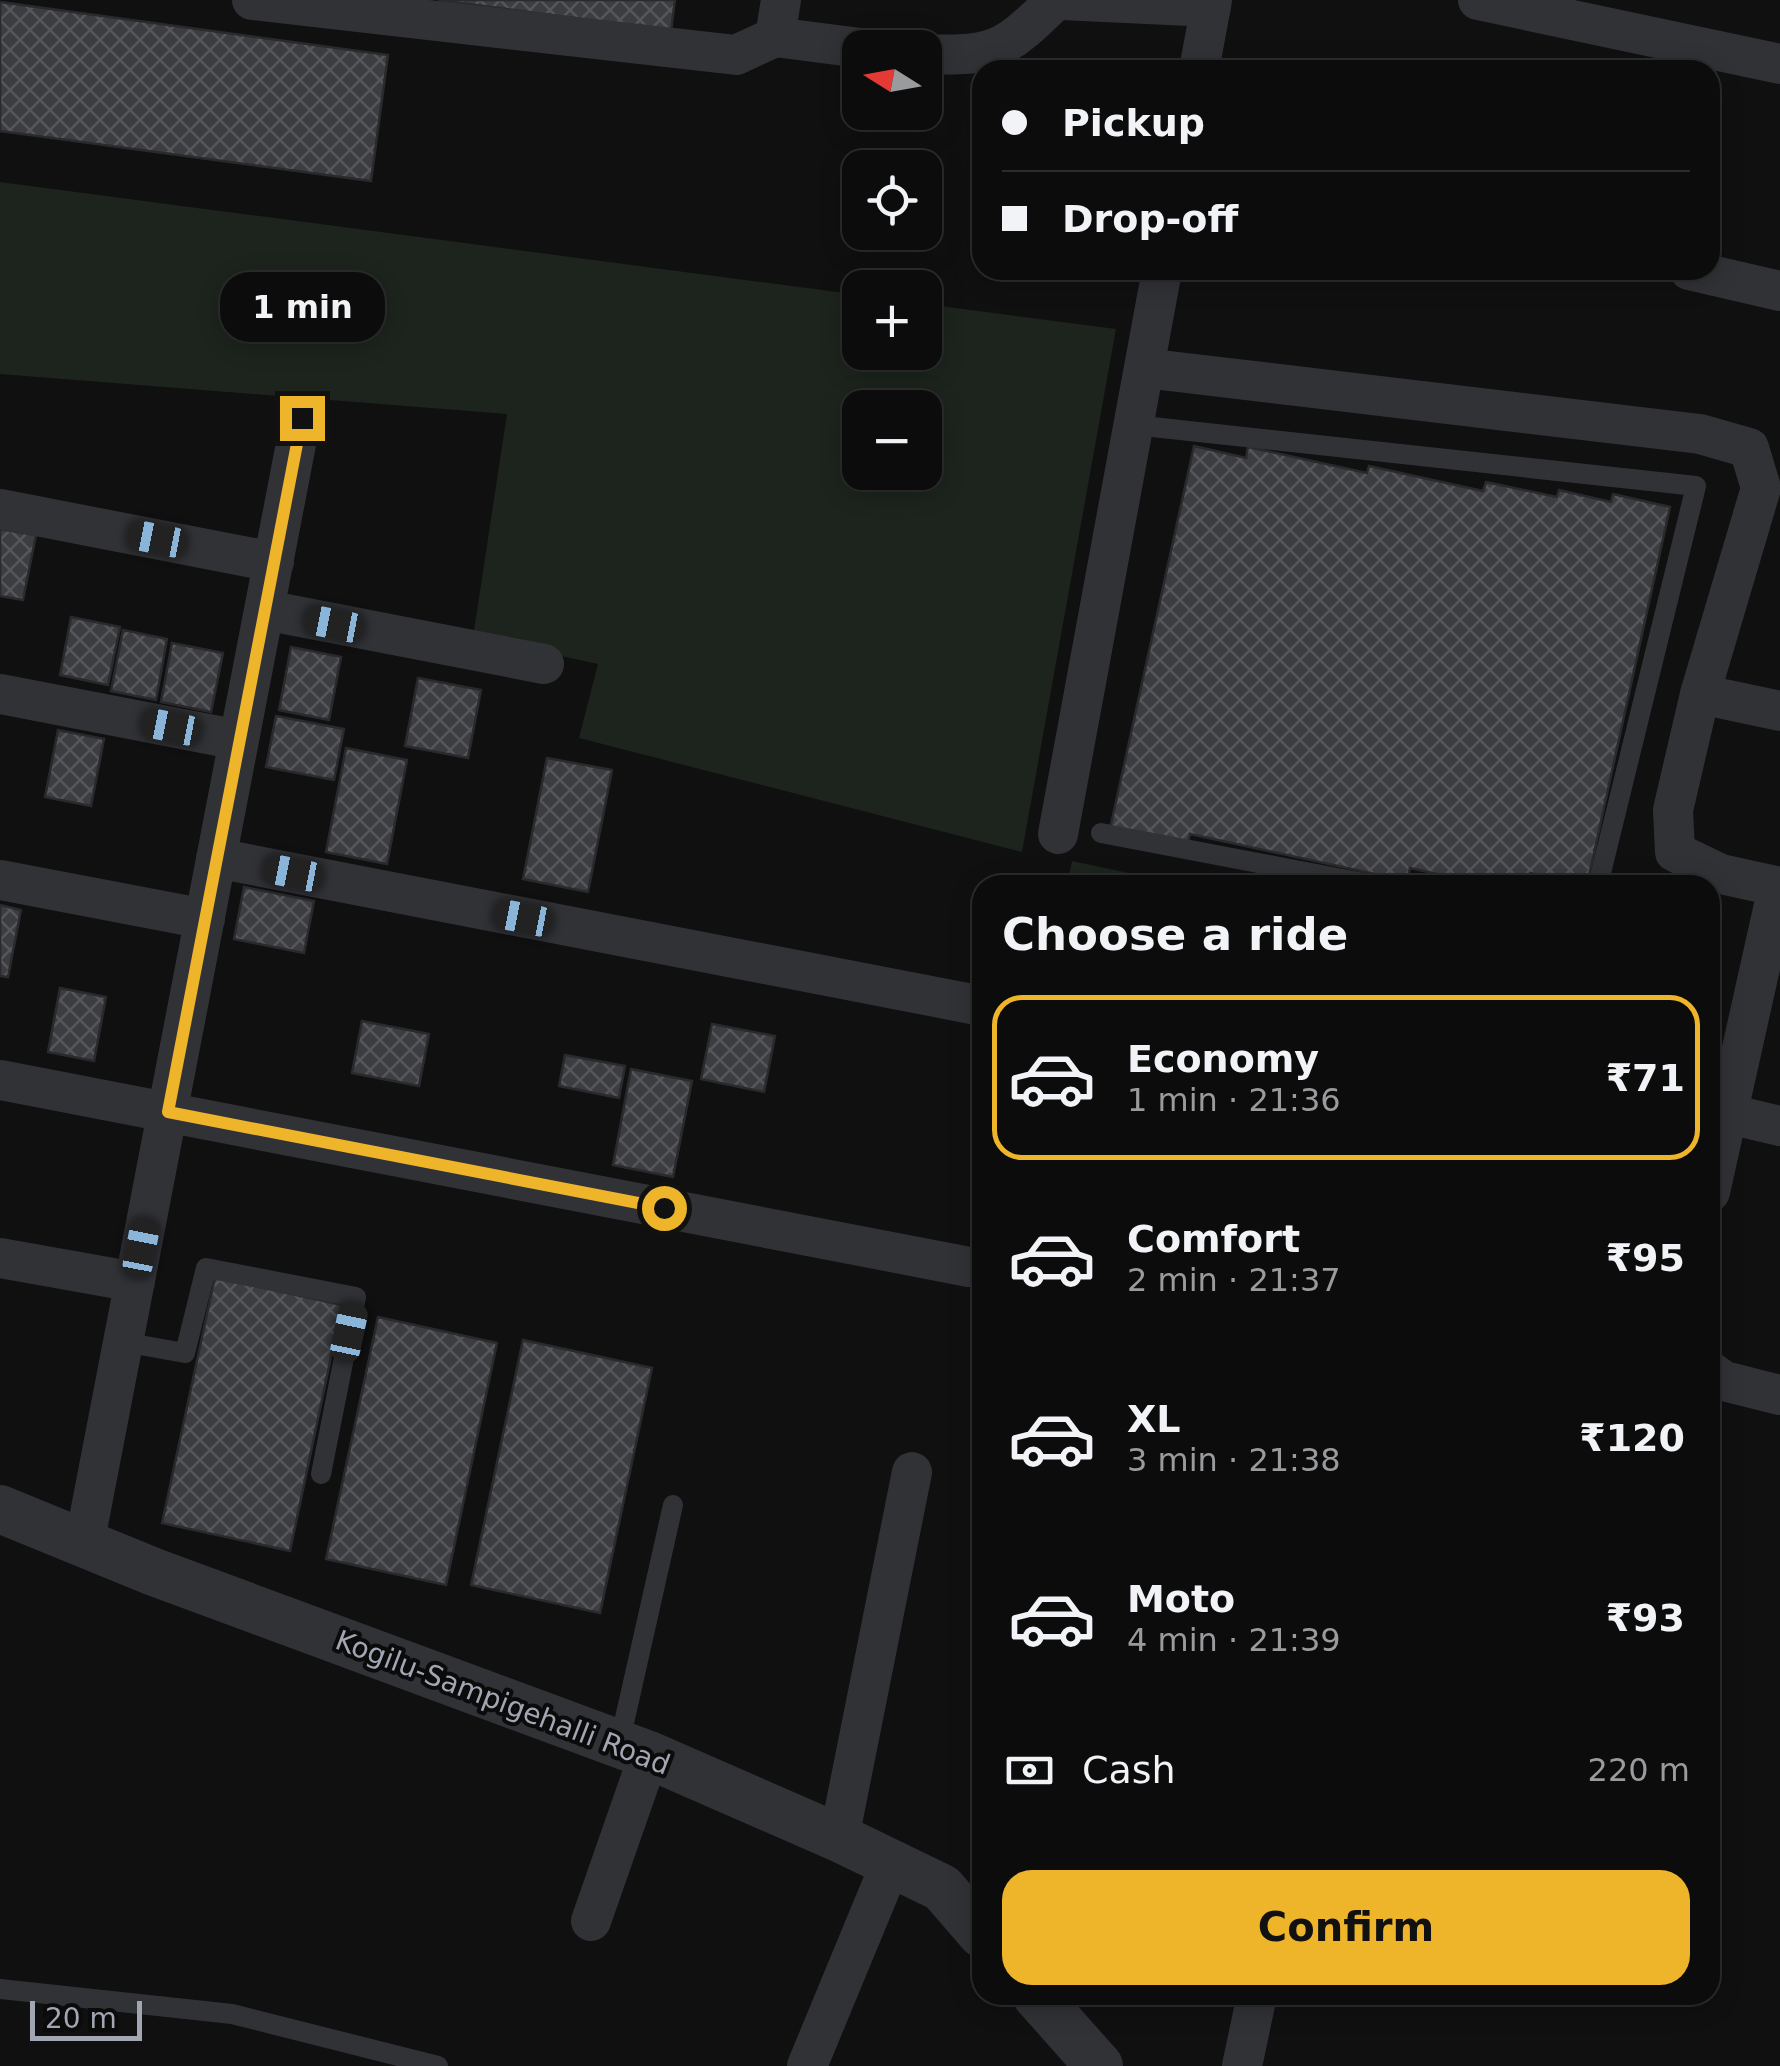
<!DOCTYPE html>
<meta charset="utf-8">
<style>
:root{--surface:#0c0c0d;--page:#1a1a1b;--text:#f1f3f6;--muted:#9a9b9d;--line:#2c2c2e;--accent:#eeb52b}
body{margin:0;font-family:"DejaVu Sans",sans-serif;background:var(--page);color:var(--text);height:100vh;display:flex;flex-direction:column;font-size:38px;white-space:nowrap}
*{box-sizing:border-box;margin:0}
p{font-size:32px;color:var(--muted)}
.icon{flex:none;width:55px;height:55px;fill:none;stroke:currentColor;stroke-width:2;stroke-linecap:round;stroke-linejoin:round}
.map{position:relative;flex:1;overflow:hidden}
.sheet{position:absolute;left:972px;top:875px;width:748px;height:1130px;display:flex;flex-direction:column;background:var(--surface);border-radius:30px;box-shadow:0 5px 25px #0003,0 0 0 2px var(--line)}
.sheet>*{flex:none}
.banner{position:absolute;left:972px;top:60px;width:748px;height:220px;border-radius:30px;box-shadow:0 5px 25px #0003,0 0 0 2px var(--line);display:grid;align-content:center;height:220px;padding:0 30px;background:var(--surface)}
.needle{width:65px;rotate:281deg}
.tools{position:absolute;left:842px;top:30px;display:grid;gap:20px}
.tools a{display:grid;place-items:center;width:100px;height:100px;border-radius:20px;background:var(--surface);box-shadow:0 5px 25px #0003,0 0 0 2px var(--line);font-size:50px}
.scale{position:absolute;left:30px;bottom:25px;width:112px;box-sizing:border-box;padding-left:10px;border:5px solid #a1a6b2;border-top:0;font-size:28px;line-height:35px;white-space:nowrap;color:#a1a6b2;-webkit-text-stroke:8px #0b0b0c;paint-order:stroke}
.end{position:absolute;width:45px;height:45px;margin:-22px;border:12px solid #eeb52b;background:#111;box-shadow:0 0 0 5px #111}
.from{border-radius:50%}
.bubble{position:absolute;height:70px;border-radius:30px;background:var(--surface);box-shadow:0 5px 25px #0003,0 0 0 2px var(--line);font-size:32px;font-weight:800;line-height:70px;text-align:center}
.car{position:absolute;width:30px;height:60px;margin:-30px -15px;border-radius:12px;box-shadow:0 0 8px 2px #0007;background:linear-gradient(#222 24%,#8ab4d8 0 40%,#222 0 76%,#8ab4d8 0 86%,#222 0)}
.banner b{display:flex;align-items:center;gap:35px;height:95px;font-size:38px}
.banner b+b{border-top:2px solid var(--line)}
.banner i{width:25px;height:25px;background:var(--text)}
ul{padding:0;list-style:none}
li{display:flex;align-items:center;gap:30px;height:165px;margin:0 20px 15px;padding:0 10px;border:5px solid transparent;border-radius:30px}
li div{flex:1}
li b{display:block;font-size:38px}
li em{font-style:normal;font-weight:800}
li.current{border-color:var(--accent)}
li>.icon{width:90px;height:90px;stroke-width:1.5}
h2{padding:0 30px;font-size:45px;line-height:120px}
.pay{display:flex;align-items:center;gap:25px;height:110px;padding:0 30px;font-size:38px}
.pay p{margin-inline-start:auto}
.cta{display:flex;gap:20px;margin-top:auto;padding:20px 30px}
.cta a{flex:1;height:115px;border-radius:30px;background:var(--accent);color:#111;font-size:40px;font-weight:800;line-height:115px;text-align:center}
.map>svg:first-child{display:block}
.green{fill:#1c241d;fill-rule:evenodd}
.building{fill:url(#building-cross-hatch);stroke:#2a2a2d;stroke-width:2.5}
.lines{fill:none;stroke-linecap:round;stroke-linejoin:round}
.service{stroke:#313236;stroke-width:20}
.minor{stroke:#313236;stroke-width:40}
.tertiary{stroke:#313236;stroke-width:48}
.route{stroke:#eeb52b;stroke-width:12}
.labels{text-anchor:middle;stroke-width:8;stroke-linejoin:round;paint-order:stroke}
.street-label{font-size:28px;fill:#a1a6b2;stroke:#0b0b0c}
</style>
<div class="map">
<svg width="1780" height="2066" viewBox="0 0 1780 2066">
<defs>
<pattern id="building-cross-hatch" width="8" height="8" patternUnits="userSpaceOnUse" patternTransform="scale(2.5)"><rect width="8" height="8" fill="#3c3d41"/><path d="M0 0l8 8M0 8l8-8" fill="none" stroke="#55565a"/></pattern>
</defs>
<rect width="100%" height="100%" fill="#101011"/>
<!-- green -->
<path class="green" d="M0 182 860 295V352H925V304L1116 329 1022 852 579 738 598 664 473 637 507 414 0 374ZM860 408H925V472H860Z
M1072 861 1185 885H1067Z"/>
<!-- building -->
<path class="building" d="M438 0H675L671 31Z
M0 2 388 55 371 181 0 131Z
M1194 446 1246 458 1248 447 1367 473 1369 466 1483 491 1486 482 1557 497 1559 490 1611 502 1613 494 1670 507 1587 885 1530 873 1527 885H1487L1410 868 1407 881 1190 834 1187 846 1110 829Z
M0 529 36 535 23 600 0 596Z
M71 617 120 627 108 685 60 675Z
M123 630 167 639 156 700 111 691Z
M172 643 223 653 211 712 161 702Z
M291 647 341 657 329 720 279 710Z
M418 678 481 690 468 758 405 746Z
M276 716 344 729 334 780 266 767Z
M58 730 104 739 91 806 45 797Z
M346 748 407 760 387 864 326 852Z
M547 758 612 770 588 892 523 879Z
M244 887 314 901 304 953 234 939Z
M0 905 21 910 8 977 0 976Z
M60 988 106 997 94 1061 48 1052Z
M362 1021 429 1034 419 1086 352 1073Z
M712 1024 775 1036 764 1092 701 1079Z
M565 1055 625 1066 619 1098 559 1086Z
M631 1069 692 1081 673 1177 613 1165Z
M215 1277 342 1305 290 1551 162 1523Z
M378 1317 497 1343 446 1585 326 1559Z
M523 1340 652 1368 600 1613 471 1585Z"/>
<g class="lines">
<!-- service -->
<path class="service" d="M1134 425 1696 486 1598 885
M1101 833 1374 885
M123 1342 185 1353 206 1268 356 1297 321 1474
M619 1745 673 1505
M0 1989 232 2014 438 2066"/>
<!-- minor -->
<path class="minor" d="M252 0 736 55 775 37 860 48
M1062 0 1211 7
M1478 0 1780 64
M775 37 781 0
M925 54C998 57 1005 49 1056 0
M1199 70 1212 0
M1689 270 1780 291
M1144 368 1700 434 1749 448 1761 488 1700 694 1673 810 1675 852 1721 874 1780 887
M0 509 274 562
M265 610 544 664
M0 694 239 740
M1700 694 1780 711
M1058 834 1162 270
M216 858 982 1006
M0 880 205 919
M0 1080 969 1267
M1729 1114 1780 1126
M1710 1192 1778 887
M0 1258 135 1282
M1710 1371 1724 1381 1780 1395
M84 1545 301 418
M839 1838 912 1472
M591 1921 649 1755
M807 2066 891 1863
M1242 2066 1257 1995"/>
<!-- tertiary -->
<path class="tertiary" d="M0 1509 154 1572 649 1755 839 1838 942 1888 982 1934
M1036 1995 1099 2066"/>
</g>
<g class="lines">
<!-- route -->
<path class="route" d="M302 418 168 1112 664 1208"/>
</g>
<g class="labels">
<!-- street labels -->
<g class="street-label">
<text transform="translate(503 1702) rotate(21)" y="10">Kogilu-Sampigehalli Road</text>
</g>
</g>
</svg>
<div class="tools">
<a><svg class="needle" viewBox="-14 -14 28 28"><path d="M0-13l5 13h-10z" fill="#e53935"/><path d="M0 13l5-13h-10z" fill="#9a9b9d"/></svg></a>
<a><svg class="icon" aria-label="locate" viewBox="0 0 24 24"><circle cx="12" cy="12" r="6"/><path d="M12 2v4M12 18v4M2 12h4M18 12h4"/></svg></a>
<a>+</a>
<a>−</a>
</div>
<div class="scale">20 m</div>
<i class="end from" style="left:664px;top:1208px"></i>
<i class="end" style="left:302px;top:418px"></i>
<div class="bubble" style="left:220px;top:272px;width:165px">1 min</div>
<i class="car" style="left:157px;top:539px;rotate:281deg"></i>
<i class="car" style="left:334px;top:624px;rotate:281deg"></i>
<i class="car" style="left:171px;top:727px;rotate:281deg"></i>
<i class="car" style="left:293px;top:873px;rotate:281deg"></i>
<i class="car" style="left:523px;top:918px;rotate:281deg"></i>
<i class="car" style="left:141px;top:1248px;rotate:11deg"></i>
<i class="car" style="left:349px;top:1332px;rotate:12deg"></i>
<div class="banner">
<b><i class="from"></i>Pickup</b>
<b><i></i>Drop-off</b>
</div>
<section class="sheet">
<h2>Choose a ride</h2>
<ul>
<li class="current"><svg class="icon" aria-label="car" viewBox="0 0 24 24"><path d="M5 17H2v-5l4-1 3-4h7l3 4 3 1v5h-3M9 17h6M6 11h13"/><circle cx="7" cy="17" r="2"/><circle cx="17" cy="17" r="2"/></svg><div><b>Economy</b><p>1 min · 21:36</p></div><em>₹71</em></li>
<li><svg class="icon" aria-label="car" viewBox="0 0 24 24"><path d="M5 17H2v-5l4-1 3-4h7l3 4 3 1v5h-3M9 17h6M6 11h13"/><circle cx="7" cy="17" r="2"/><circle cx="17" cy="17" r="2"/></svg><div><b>Comfort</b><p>2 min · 21:37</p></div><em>₹95</em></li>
<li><svg class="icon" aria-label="car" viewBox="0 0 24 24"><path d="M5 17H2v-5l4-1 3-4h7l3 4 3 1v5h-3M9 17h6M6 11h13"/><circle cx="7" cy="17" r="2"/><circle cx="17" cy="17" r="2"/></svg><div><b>XL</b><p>3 min · 21:38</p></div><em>₹120</em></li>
<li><svg class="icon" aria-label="car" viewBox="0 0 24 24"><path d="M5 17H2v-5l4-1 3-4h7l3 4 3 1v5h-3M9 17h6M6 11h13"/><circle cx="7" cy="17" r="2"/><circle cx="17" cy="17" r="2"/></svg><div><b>Moto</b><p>4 min · 21:39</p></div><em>₹93</em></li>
</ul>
<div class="pay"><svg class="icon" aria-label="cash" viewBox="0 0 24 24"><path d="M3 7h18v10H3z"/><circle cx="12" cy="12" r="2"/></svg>Cash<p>220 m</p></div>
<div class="cta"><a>Confirm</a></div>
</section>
</div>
